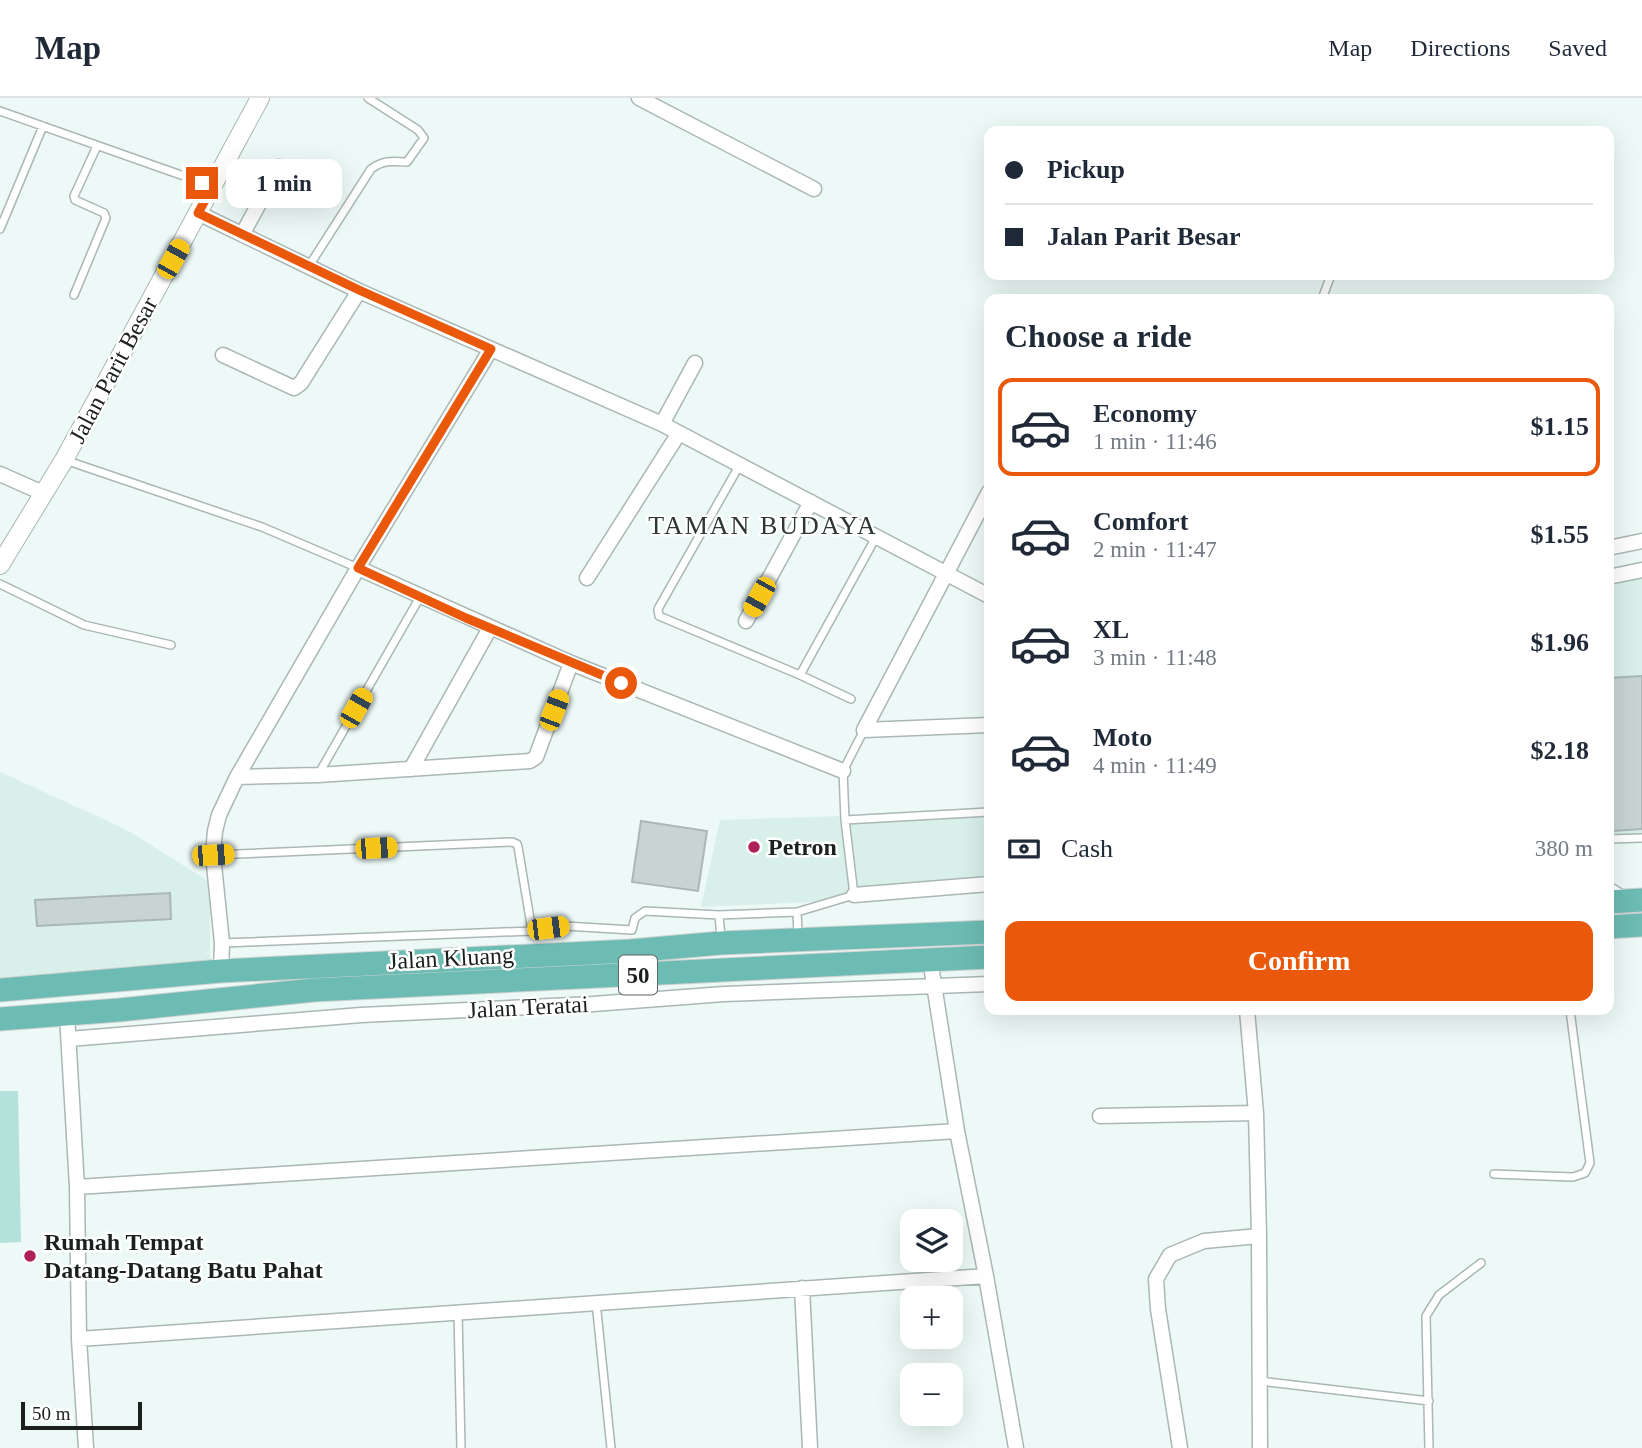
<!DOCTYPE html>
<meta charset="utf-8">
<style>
:root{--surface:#fff;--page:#f6f6f7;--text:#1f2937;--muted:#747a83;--line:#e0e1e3;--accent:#ea580c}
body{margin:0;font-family:Georgia,serif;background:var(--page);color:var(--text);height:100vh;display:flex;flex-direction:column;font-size:26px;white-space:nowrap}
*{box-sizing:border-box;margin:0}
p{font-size:23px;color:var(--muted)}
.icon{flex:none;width:38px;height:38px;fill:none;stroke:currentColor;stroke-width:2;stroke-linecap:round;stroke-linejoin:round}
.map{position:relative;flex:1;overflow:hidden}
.drawer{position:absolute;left:984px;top:196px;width:630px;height:721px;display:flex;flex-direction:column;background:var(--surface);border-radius:14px;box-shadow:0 7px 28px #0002}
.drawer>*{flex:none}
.banner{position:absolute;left:984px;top:28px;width:630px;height:154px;border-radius:14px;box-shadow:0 7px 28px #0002;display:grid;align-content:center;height:154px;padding:0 21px;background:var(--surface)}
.buttons{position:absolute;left:900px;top:1111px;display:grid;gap:14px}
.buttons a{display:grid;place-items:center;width:63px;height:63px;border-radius:14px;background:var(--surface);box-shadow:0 7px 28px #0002;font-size:35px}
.scale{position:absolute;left:21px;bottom:18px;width:121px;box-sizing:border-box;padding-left:7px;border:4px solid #1b201f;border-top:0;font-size:19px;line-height:24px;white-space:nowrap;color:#1b201f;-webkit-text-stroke:5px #fff;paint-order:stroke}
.end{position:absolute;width:32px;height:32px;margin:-16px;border:9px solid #ea580c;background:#fff;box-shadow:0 0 0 4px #fff}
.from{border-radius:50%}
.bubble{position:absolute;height:49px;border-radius:14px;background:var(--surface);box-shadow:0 7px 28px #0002;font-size:23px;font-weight:600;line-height:49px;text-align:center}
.car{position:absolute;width:21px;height:42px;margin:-21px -10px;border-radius:9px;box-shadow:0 0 5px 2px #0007;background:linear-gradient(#f5c518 24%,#345 0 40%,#f5c518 0 76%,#345 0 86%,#f5c518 0)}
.banner b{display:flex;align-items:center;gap:24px;height:66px;font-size:26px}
.banner b+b{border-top:2px solid var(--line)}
.banner i{width:18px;height:18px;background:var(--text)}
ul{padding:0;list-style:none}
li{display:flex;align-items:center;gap:21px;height:98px;margin:0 14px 10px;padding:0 7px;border:4px solid transparent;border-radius:14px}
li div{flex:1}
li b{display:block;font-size:26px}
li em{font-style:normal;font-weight:600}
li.selected{border-color:var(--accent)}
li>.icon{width:63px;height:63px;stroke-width:1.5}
h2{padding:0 21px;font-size:32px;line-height:84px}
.pay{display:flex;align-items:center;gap:18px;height:77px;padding:0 21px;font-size:26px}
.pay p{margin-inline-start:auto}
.action{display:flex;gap:14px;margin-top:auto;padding:14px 21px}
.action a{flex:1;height:80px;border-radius:14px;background:var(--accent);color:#fff;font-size:28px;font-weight:600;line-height:80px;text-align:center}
header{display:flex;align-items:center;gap:42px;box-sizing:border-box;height:98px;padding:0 35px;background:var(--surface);border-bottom:2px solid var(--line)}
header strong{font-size:33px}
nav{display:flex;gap:38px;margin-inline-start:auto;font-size:24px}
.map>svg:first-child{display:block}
.built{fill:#d8efea}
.green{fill:#b4e1da}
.building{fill:#c7d4d2;stroke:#aab7b5;stroke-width:2}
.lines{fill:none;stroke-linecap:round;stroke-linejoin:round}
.service-casing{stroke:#aab7b4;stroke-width:10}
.minor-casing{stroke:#aab7b4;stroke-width:17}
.tertiary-casing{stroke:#aab7b4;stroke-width:20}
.trunk-casing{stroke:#d1d2d2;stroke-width:25}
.service{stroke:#fff;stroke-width:7}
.minor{stroke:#fff;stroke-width:14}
.tertiary{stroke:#fff;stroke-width:18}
.trunk{stroke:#6cbcb3;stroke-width:23}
.route{stroke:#ea580c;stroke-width:9}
.poi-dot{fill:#af2058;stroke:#fff;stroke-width:2.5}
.labels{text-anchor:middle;stroke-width:5;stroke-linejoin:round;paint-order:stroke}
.shield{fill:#fff;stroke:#5f6362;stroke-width:2}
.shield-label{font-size:23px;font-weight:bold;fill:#1b201f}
.street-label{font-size:24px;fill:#1b201f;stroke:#fff}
.poi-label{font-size:24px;font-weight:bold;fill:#1b201f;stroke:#fff;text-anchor:start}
.neighbourhood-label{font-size:26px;letter-spacing:2px;fill:#2d3736;stroke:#fff}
</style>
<header>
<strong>Map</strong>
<nav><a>Map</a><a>Directions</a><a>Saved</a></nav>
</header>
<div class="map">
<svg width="1642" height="1350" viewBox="0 0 1642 1350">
<rect width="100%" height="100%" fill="#ecf9f7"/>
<!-- built -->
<path class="built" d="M1642 477V743L1608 744V484Z
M0 674 125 731 210 784V872L0 886Z
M989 709V791L853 802 701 809 720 722 840 718Z"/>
<!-- green -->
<path class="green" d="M0 993H18L21 1144 0 1145Z"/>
<!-- building -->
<path class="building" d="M1642 578V731L1613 733 1608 643V580Z
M641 723 707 733 698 793 632 784Z
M170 795 171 821 37 828 35 802Z"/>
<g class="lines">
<defs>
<path id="service" d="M0 13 212 88
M0 131 43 28
M309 168 371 71C383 62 392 63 407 64L424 40 418 32 368 0
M74 197 106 120 104 115 75 102 74 98 97 48
M1322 201 1331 177
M65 362 262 429 358 470
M739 368 658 511 659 518 800 577 851 601
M0 486 84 527 171 547
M800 577 876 439
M318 677 420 499
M845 722 989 714
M1608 741 1642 740
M213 757 512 744 517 746 518 749 532 833
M1608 787 1622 796
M797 814 798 837
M719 817 721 840
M222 845 532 833 565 828 632 832 635 820 645 813 719 817 797 814 854 797 845 722 843 673 864 632
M1494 1076 1573 1079 1585 1075 1590 1065 1570 912
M596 1204 611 1350
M458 1214 461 1350
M1260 1283 1429 1303
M1429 1350 1426 1218 1439 1197 1481 1165"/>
<path id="minor" d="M639 0 814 91
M198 115 359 193 662 326 989 498
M243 135 279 69
M223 257 294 290 301 285 359 193
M662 326 695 265
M0 376 45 396
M989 394 864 632 989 627
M1608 450 1642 443
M358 470 571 565 843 673
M1608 479 1642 472
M587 480 679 335
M746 523 811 404
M411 671 490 530
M237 679 318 677 530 663 536 659 571 565
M854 797 989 786
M930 861 957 1033 986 1178 1016 1350
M221 873 222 845 213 757 215 733 219 717 237 679 358 470 491 251
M1247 912 1256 1015 1259 1138 1260 1350
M67 917 77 1089 79 1241 86 1350
M69 941 361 917 593 906 724 896 989 886
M1100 1018 1256 1015
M77 1089 957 1033
M802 1190 810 1350
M79 1241 986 1178
M1180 1350 1158 1211 1156 1181 1170 1157 1204 1143 1259 1138"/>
<path id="tertiary" d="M0 467 64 362 260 0"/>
<path id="trunk" d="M1608 804 1642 802
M1608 829 1642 827
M0 892 221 873 630 853 721 845 989 834
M0 921 119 912 314 892 989 859"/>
</defs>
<!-- service casing -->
<use href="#service" class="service-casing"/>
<!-- minor casing -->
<use href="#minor" class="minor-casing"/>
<!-- tertiary casing -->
<use href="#tertiary" class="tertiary-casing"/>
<!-- trunk casing -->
<use href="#trunk" class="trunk-casing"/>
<!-- service -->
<use href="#service" class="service"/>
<!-- minor -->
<use href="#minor" class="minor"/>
<!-- tertiary -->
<use href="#tertiary" class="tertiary"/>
<!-- trunk -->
<use href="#trunk" class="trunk"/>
</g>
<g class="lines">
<!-- route -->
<path class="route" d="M202 85 213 88 198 115 359 192 491 251 358 470 466 520 621 585"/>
</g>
<!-- markers -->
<g class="poi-dot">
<circle cx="754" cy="749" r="7"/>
<circle cx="30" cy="1158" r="7"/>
</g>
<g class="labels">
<!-- shield labels -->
<rect class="shield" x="619" y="857.5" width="38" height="39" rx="5"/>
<g class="shield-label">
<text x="638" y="885">50</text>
</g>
<!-- street labels -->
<g class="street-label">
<text transform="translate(113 272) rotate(-62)" y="8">Jalan Parit Besar</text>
<text transform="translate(451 860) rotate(-3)" y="8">Jalan Kluang</text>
<text transform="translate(528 909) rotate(-3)" y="8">Jalan Teratai</text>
</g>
<!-- poi labels -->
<g class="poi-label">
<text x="768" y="757">Petron</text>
<text x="44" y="1152">Rumah Tempat<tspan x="44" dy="28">Datang-Datang Batu Pahat</tspan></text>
</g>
<!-- neighbourhood labels -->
<g class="neighbourhood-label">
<text x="763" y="436">TAMAN BUDAYA</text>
</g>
</g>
</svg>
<div class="buttons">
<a><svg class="icon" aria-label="layers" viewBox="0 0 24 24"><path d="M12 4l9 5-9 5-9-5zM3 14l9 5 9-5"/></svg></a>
<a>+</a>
<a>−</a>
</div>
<div class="scale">50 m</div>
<i class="end from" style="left:621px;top:585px"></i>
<i class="end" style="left:202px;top:85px"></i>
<div class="bubble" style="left:226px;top:61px;width:116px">1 min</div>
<i class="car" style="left:173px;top:161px;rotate:29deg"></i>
<i class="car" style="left:759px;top:499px;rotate:209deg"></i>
<i class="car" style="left:356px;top:610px;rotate:30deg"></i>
<i class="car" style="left:554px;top:612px;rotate:21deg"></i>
<i class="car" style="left:376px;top:750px;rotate:87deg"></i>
<i class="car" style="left:213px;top:757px;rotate:87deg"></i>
<i class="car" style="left:548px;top:830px;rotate:83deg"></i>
<div class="banner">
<b><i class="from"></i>Pickup</b>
<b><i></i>Jalan Parit Besar</b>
</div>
<section class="drawer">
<h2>Choose a ride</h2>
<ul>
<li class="selected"><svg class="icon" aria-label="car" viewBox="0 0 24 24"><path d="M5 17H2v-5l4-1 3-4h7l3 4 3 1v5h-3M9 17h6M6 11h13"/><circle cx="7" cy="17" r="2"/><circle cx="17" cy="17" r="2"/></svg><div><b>Economy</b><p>1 min · 11:46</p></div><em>$1.15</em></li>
<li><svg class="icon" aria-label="car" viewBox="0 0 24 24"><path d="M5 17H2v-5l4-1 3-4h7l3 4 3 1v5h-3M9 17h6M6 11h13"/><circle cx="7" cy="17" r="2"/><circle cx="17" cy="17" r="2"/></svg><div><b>Comfort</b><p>2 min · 11:47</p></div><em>$1.55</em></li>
<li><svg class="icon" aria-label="car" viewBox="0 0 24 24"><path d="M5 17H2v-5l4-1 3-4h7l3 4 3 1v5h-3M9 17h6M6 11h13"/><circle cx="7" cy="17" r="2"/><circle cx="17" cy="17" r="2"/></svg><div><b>XL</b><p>3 min · 11:48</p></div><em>$1.96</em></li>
<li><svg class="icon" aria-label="car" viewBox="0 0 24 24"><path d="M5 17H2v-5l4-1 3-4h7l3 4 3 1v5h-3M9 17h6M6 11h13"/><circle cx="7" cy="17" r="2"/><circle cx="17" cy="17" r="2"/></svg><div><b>Moto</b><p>4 min · 11:49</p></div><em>$2.18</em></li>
</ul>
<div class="pay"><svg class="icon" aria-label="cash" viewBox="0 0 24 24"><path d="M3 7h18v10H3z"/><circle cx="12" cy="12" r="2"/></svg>Cash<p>380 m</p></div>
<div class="action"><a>Confirm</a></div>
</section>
</div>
